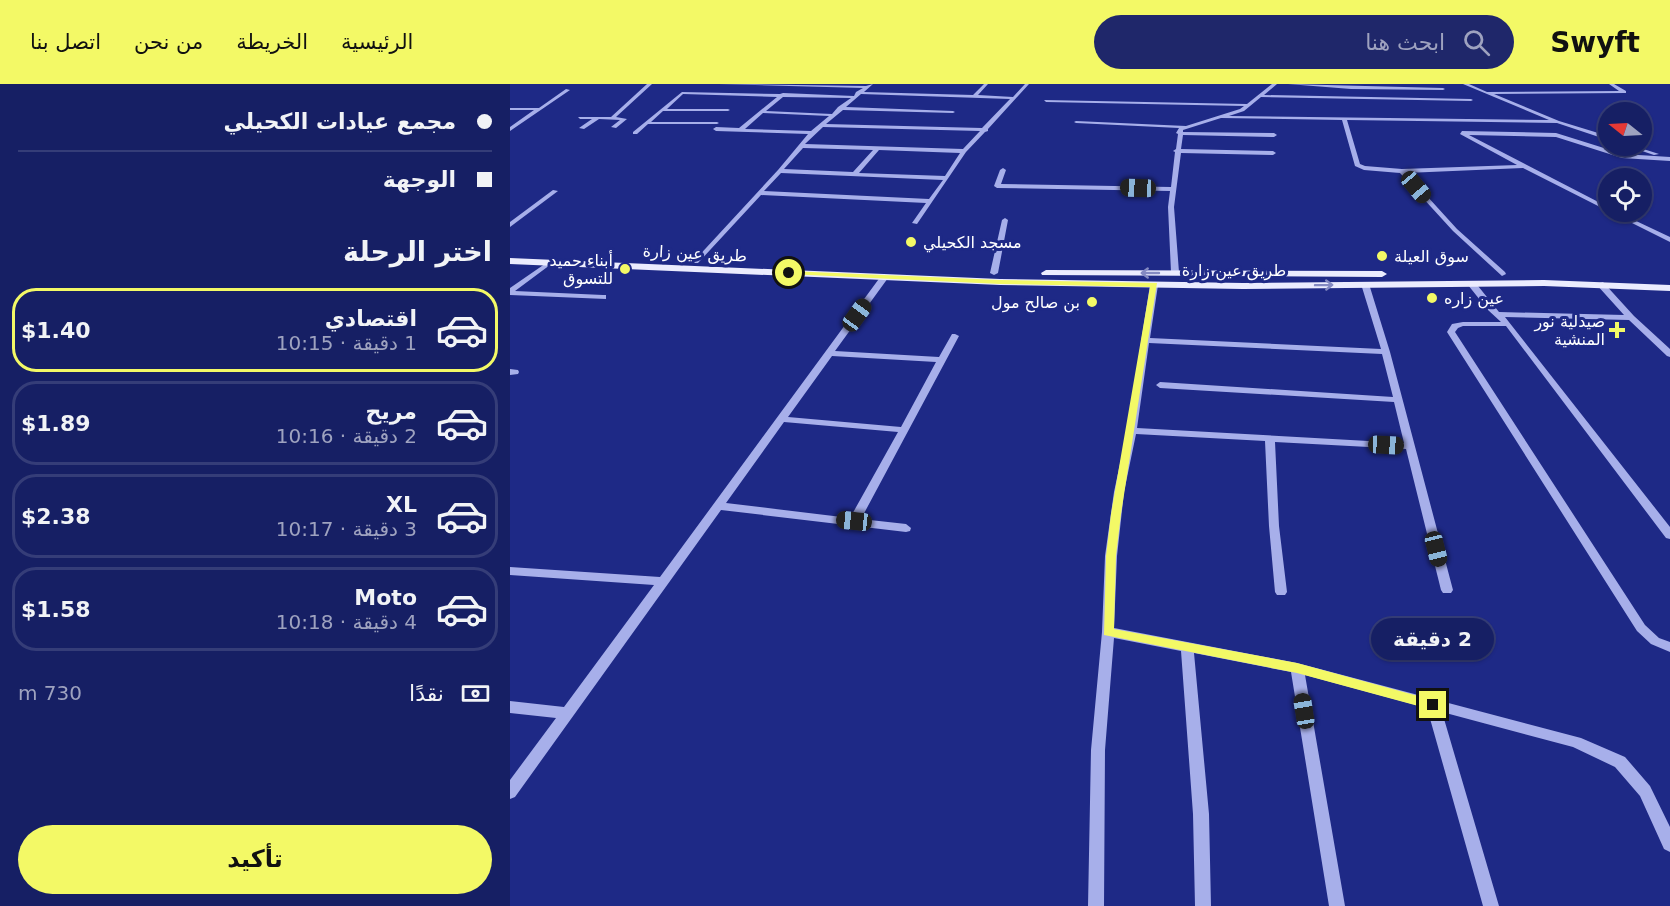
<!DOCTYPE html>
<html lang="ar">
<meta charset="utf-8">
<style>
:root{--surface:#161f64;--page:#1f276a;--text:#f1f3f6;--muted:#9ea2bf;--line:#353d78;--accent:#f3f966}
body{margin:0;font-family:"DejaVu Sans",Vazirmatn,sans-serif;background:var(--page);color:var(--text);direction:rtl;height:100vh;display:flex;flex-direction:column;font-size:22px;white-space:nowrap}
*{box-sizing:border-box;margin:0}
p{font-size:20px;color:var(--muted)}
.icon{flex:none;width:33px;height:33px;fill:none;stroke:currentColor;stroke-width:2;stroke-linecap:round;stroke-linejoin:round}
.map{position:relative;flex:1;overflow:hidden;direction:ltr}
.side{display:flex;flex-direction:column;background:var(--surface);width:510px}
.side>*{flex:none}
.top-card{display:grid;align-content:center;height:132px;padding:0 18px;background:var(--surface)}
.needle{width:39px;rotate:288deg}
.tools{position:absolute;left:1088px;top:18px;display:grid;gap:12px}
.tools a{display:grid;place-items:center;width:54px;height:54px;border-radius:50%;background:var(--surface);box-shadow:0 2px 4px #0004,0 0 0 2px var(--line);font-size:30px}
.end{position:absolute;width:27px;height:27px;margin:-14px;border:8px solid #f3f966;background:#111;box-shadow:0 0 0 3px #111}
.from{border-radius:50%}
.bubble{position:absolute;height:42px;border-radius:21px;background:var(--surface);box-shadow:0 2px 4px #0004,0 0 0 2px var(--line);font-size:20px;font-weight:800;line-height:42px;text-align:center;direction:rtl}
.car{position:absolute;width:18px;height:36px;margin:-18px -9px;border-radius:8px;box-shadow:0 0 4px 2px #0007;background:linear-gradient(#222 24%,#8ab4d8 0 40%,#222 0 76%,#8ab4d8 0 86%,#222 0)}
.top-card b{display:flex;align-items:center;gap:21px;height:57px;font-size:22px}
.top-card b+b{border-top:2px solid var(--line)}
.top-card i{width:15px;height:15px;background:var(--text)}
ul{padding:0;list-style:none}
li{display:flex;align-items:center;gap:18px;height:84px;margin:0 12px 9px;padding:0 6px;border:3px solid var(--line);border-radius:24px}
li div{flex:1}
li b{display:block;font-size:22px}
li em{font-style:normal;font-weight:800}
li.current{border-color:var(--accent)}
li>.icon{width:54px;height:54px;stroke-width:1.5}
h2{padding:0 18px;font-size:27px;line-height:72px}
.pay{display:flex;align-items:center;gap:15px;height:66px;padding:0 18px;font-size:22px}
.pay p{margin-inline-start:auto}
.action{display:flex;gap:12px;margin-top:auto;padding:12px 18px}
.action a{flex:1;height:69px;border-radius:36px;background:var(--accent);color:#111;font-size:24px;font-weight:800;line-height:69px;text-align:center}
header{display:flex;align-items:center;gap:36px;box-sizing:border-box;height:84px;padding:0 30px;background:var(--accent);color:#111}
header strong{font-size:28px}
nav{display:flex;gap:33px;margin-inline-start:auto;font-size:21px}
.search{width:420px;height:54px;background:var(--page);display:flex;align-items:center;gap:15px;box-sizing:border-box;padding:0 21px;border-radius:33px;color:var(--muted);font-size:22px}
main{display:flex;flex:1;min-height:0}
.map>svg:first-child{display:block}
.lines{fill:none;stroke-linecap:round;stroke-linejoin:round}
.minor{fill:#a7afea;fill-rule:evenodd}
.major{fill:#ebecfe;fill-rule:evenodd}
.oneway{stroke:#848ac2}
.route{fill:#f3f966}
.poi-dot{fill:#f3f966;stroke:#1e2986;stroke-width:2}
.labels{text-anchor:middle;stroke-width:6;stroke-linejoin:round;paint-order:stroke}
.far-poi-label{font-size:16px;fill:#fff;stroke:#1e2986;text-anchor:start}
.far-street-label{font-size:16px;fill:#fff;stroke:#1e2986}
</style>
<header>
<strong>Swyft</strong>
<div class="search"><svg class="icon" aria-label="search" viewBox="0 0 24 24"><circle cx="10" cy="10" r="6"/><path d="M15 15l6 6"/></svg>ابحث هنا</div>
<nav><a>الرئيسية</a><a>الخريطة</a><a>من نحن</a><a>اتصل بنا</a></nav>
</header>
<main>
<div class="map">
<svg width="1160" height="822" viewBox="0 0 1160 822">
<rect width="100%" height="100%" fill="#1e2986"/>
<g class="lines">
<!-- minor -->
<path class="minor" d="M137 0H142L106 33 117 35 106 44 101 43 110 36 89 35 74 45 69 44 82 35H70L68 33H101Z
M208 0 356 2 363 0 354 8 463 11 474 0H478L468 11 503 13 515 0H519L478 45V47L475 48 456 68 407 140 402 139 416 119 251 111 188 179H184V177L268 86 298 50 206 47 203 45 206 43 229 44 267 13 173 10 157 25H218L220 26 218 27H153L141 38H207L209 39 207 40H138L127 50H123V48L172 8 270 10 273 9 344 12 346 8 353 4ZM351 10 500 15 472 44 316 40 333 26 443 29 445 28 443 27 336 23ZM273 13 341 14 328 23 322 30 256 27ZM253 29 319 32 301 47 235 45ZM313 43 470 47 453 65 295 60ZM293 64 363 66 343 88 274 85ZM369 66 450 69 435 92 349 89ZM271 89 433 96 419 115 254 107Z
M762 0H767L754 11 961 15 963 16 961 17 751 13 734 27 719 32 1039 36 953 0H959L977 8 1109 7 1099 0H1104L1116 7V9L984 10 1049 37 1098 52V56L1047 39 837 36 850 80 855 82 892 85 1007 81 950 50 952 47 1046 49 1113 70 1160 73V77L1112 74 1046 53 959 51 1098 123V127L1013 84 896 89 947 145 995 188 996 190 992 192 943 147 890 89 854 86 845 82 832 36 711 34 673 46V48L764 49 767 51 764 53 673 51 671 65 763 67 766 69 763 71 671 69 664 123 669 188 665 190 661 188 658 123 660 107 487 104 484 102 490 86 493 84 496 86 491 100 661 103 665 68 663 67 666 65 668 50 666 49 669 44 566 39 564 38 566 37 676 42 730 25 734 22 536 18 534 16 737 20Z
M778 0 933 4 935 5 933 6 841 5Z
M56 5 60 6 0 47V43L24 26H0V24H29Z
M1117 62H1124L1149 70 1144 71Z
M43 106 48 107 0 143V138Z
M1100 128H1107L1160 153V158Z
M495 134 498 136 488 189 484 191 480 189 492 136Z
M42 175 46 177 44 178 5 207 93 211H96V215L0 211V204Z
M371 192 378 194 325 267 429 273 442 250H445L449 252 351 435 396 440 401 444 400 447 396 448 211 426 5 713 0 715V696L46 634 0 629V617L54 623 144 501 0 491V483L150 493ZM322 272 426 278 391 343 278 333ZM274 338 388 348 340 434 216 419Z
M958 197H964L989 228 1114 231 1086 200 1093 198 1124 232 1160 265V273L1157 272 1119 236 995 233 1160 443V455L1156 454 996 242H953L948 244 945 248 1135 541 1149 554 1160 558V568L1141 560 1127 547 937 248 942 240 953 238H991L978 226 958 201Z
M852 198 859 200 880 268 943 506 941 509H933L931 506 896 365 765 358 769 442 777 508 775 511H767L765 508 759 442 755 357 626 350 614 408 607 472 604 544 787 579 1071 654 1115 673 1140 702 1160 743V768L1154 765 1130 712 1105 683 1063 663 932 628 989 822H973L917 624 795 591 835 822H819L781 588 684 569 699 730 701 822H685L683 730 671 567 604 554 595 666 594 822H578L581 666 592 548 595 472 604 408 617 347 640 201 644 199 648 201 640 254 871 265 851 200ZM639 259 872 270 883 313 650 298 646 301 650 304 884 318 894 359 627 344Z
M0 285 8 286 9 288 8 290 0 291Z"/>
<!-- major -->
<path class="major" d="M0 174 490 195 733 199 1034 196 1160 201V207L1034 202 733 205 490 201 0 180Z
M536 186 872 187 877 190 872 193 532 191 531 189Z"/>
</g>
<!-- one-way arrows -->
<defs><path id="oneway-shaft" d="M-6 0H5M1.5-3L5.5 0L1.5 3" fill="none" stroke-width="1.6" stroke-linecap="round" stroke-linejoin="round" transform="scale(1.5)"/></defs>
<g class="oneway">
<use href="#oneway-shaft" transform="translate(640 189) rotate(180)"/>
<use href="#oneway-shaft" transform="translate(814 201) rotate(-1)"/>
</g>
<!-- route -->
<path class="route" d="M279 187 490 196 647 199 611 430 606 472 604 545 787 579 923 616 928 617 929 621 928 625 923 626 787 589 594 551 596 472 601 430 640 203 490 200 277 190Z"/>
<!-- markers -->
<g class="poi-dot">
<circle cx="401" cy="158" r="6"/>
<circle cx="872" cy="172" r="6"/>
<circle cx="115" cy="185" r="6"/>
<circle cx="922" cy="214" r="6"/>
<circle cx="582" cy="218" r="6"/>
<path d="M1104 237h6v6h6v6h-6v6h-6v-6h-6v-6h6z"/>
</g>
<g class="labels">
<!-- far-poi labels -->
<g class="far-poi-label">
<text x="413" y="164">مسجد الكحيلي</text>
<text x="884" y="178">سوق العيلة</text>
<text x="103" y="182" text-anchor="end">أبناء حميد<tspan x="103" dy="18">للتسوق</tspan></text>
<text x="934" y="220">عين زاره</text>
<text x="570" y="224" text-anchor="end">بن صالح مول</text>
<text x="1095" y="243" text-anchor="end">صيدلية نور<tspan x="1095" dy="18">المنشية</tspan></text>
</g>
<!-- far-street labels -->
<g class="far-street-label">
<text transform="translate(185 169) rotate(3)" y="6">طريق عين زارة</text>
<text x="724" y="192">طريق عين زارة</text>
</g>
</g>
</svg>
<div class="tools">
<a><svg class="needle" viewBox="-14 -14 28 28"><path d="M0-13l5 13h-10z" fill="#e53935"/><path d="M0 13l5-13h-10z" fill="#9ea2bf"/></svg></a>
<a><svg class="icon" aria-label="locate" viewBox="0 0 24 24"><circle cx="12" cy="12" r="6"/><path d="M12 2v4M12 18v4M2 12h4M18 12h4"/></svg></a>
</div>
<i class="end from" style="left:279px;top:189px"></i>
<i class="end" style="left:923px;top:621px"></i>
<div class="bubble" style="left:861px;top:534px;width:123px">2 دقيقة</div>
<i class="car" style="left:906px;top:103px;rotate:140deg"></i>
<i class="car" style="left:628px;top:104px;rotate:272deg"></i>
<i class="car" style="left:347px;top:231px;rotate:36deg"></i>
<i class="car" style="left:876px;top:361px;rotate:93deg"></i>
<i class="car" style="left:344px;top:437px;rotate:276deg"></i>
<i class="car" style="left:926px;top:465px;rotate:166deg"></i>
<i class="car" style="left:794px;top:627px;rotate:351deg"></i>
</div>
<section class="side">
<div class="top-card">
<b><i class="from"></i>مجمع عيادات الكحيلي</b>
<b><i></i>الوجهة</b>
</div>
<h2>اختر الرحلة</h2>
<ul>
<li class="current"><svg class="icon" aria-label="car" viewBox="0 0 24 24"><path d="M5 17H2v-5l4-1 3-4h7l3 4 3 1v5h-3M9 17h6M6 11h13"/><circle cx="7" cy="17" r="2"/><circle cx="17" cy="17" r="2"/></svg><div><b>اقتصادي</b><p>1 دقيقة · 10:15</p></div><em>$1.40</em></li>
<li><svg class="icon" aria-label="car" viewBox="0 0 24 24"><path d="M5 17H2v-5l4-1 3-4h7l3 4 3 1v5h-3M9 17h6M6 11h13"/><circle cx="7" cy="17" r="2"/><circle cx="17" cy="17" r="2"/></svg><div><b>مريح</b><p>2 دقيقة · 10:16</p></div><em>$1.89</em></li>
<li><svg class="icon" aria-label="car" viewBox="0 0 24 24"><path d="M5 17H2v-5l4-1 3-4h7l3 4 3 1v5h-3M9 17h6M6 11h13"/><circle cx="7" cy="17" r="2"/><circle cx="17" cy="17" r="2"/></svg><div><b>XL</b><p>3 دقيقة · 10:17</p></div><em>$2.38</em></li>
<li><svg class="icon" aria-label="car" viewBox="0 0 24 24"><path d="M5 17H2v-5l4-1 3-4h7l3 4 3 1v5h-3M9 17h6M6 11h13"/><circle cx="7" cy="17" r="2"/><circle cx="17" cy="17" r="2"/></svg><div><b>Moto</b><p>4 دقيقة · 10:18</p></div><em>$1.58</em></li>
</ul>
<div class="pay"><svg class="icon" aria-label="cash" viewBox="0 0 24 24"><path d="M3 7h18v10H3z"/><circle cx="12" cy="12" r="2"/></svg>نقدًا<p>730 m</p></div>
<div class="action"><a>تأكيد</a></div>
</section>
</main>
